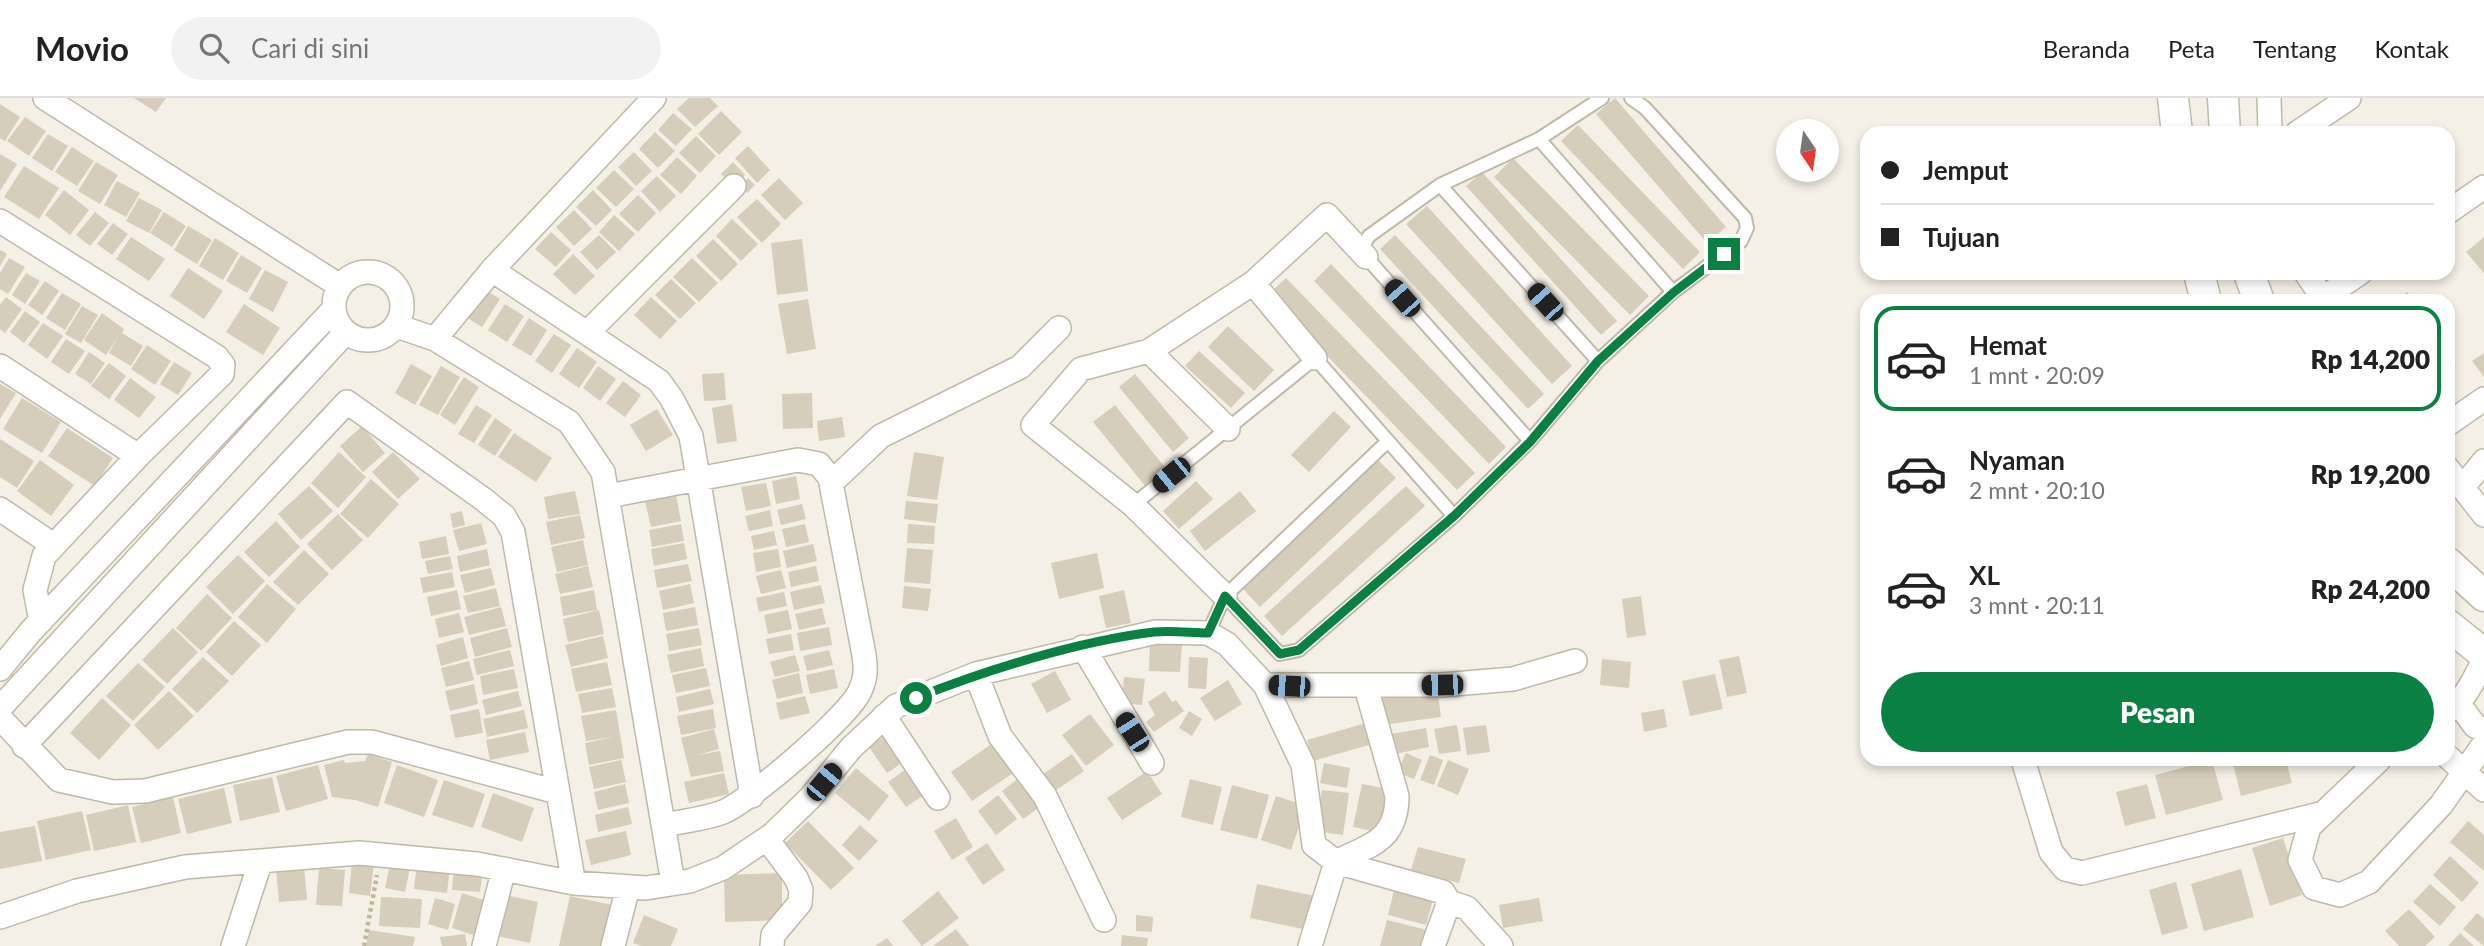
<!DOCTYPE html>
<html lang="id">
<meta charset="utf-8">
<style>
:root{--surface:#fff;--page:#f2f2f2;--text:#222;--muted:#767676;--line:#e0e0e0;--accent:#0b8043}
body{margin:0;font-family:Lato,sans-serif;background:var(--page);color:var(--text);height:100vh;display:flex;flex-direction:column;font-size:26px;white-space:nowrap}
*{box-sizing:border-box;margin:0}
p{font-size:23px;color:var(--muted)}
.icon{flex:none;width:38px;height:38px;fill:none;stroke:currentColor;stroke-width:2;stroke-linecap:round;stroke-linejoin:round}
.map{position:relative;flex:1;overflow:hidden}
.details{position:absolute;left:1860px;top:196px;width:595px;height:472px;display:flex;flex-direction:column;background:var(--surface);border-radius:21px;box-shadow:0 4px 10px #0003}
.details>*{flex:none}
.banner{position:absolute;left:1860px;top:28px;width:595px;height:154px;border-radius:21px;box-shadow:0 4px 10px #0003;display:grid;align-content:center;height:154px;padding:0 21px;background:var(--surface)}
.needle{width:46px;rotate:167deg}
.fabs{position:absolute;left:1776px;top:21px;display:grid;gap:14px}
.fabs a{display:grid;place-items:center;width:63px;height:63px;border-radius:50%;background:var(--surface);box-shadow:0 4px 10px #0003;font-size:35px}
.end{position:absolute;width:32px;height:32px;margin:-16px;border:9px solid #0b8043;background:#fff;box-shadow:0 0 0 4px #fff}
.from{border-radius:50%}
.car{position:absolute;width:21px;height:42px;margin:-21px -10px;border-radius:9px;box-shadow:0 0 5px 2px #0007;background:linear-gradient(#222 24%,#8ab4d8 0 40%,#222 0 76%,#8ab4d8 0 86%,#222 0)}
.banner b{display:flex;align-items:center;gap:24px;height:66px;font-size:26px}
.banner b+b{border-top:2px solid var(--line)}
.banner i{width:18px;height:18px;background:var(--text)}
ul{padding:12px 0 0;list-style:none}
li{display:flex;align-items:center;gap:21px;height:105px;margin:0 14px 10px;padding:0 7px;border:4px solid transparent;border-radius:21px}
li div{flex:1}
li b{display:block;font-size:26px}
li em{font-style:normal;font-weight:800}
li.on{border-color:var(--accent)}
li>.icon{width:63px;height:63px;stroke-width:1.5}
.button{display:flex;gap:14px;margin-top:auto;padding:14px 21px}
.button a{flex:1;height:80px;border-radius:42px;background:var(--accent);color:#fff;font-size:28px;font-weight:800;line-height:80px;text-align:center}
header{display:flex;align-items:center;gap:42px;box-sizing:border-box;height:98px;padding:0 35px;background:var(--surface);border-bottom:2px solid var(--line)}
header strong{font-size:33px}
nav{display:flex;gap:38px;margin-inline-start:auto;font-size:24px}
.search{width:490px;height:63px;background:var(--page);display:flex;align-items:center;gap:18px;box-sizing:border-box;padding:0 24px;border-radius:38px;color:var(--muted);font-size:26px}
.map>svg:first-child{display:block}
.building{fill:#d6cdba}
.lines{fill:none;stroke-linecap:round;stroke-linejoin:round}
.service-casing{stroke:#c0b9a7;stroke-width:16}
.minor-casing{stroke:#c0b9a7;stroke-width:26}
.tertiary-casing{stroke:#c0b9a7;stroke-width:33}
.path{stroke:#c2b698;stroke-width:4.5;stroke-dasharray:3.5 3.5;stroke-linecap:butt}
.service{stroke:#fff;stroke-width:12}
.minor{stroke:#fff;stroke-width:23}
.tertiary{stroke:#fff;stroke-width:30}
.route{stroke:#0b8043;stroke-width:9}
</style>
<header>
<strong>Movio</strong>
<div class="search"><svg class="icon" aria-label="search" viewBox="0 0 24 24"><circle cx="10" cy="10" r="6"/><path d="M15 15l6 6"/></svg>Cari di sini</div>
<nav><a>Beranda</a><a>Peta</a><a>Tentang</a><a>Kontak</a></nav>
</header>
<div class="map">
<svg width="2484" height="848" viewBox="0 0 2484 848">
<rect width="100%" height="100%" fill="#f4f0e5"/>
<!-- building -->
<path class="building" d="M134 0H166L156 14Z
M689 0H710L718 8 695 29 677 11Z
M1615 0 1726 129 1707 145 1596 16Z
M0 6 20 19 5 43 0 40Z
M721 13 742 34 719 57 698 36Z
M673 15 692 31 676 48 658 32Z
M25 19 46 33 29 58 7 43Z
M1578 27 1700 154 1683 171 1561 43Z
M655 34 675 53 658 70 639 51Z
M48 36 68 48 52 73 32 60Z
M696 38 716 58 700 75 679 55Z
M748 48 770 72 757 85 735 60Z
M72 49 94 63 77 88 55 74Z
M634 54 652 73 636 88 618 69Z
M0 56 17 66 0 93Z
M677 59 697 78 681 96 660 77Z
M1513 60 1649 198 1630 217 1494 79Z
M96 64 118 77 100 106 78 93Z
M733 64 745 77 734 88 721 76Z
M24 68 59 90 39 121 4 99Z
M614 72 634 91 616 109 596 90Z
M1482 74 1617 223 1601 237 1466 88Z
M657 78 676 98 660 114 641 93Z
M748 80 755 87 747 95 740 89Z
M779 80 803 105 785 122 761 97Z
M117 83 140 95 126 119 104 107Z
M64 92 89 112 70 137 45 117Z
M593 92 612 112 596 128 576 109Z
M638 97 656 115 638 134 619 116Z
M139 100 162 112 149 135 126 123Z
M757 101 781 126 762 145 737 119Z
M1427 108 1572 268 1552 286 1406 126Z
M574 112 592 131 574 148 556 129Z
M95 114 109 125 90 148 76 137Z
M164 114 186 128 172 149 150 135Z
M614 117 635 136 619 153 599 134Z
M732 121 758 146 741 163 716 138Z
M113 125 128 136 112 157 97 146Z
M188 128 212 142 197 166 174 152Z
M551 134 571 152 556 169 535 151Z
M599 137 616 154 597 172 580 154Z
M1395 137 1544 296 1528 311 1380 151Z
M131 139 165 161 149 183 116 161Z
M2484 139V175L2466 154Z
M215 140 239 155 223 182 199 168Z
M713 141 738 166 721 183 696 158Z
M802 141 808 193 777 197 771 145Z
M0 152 7 156 0 168Z
M573 156 595 178 575 197 553 176Z
M241 157 262 170 247 195 226 183Z
M9 160 25 169 8 196 0 191V175Z
M692 160 718 185 699 204 673 179Z
M1331 166 1506 349 1489 366 1314 183Z
M188 170 223 193 204 221 170 198Z
M265 172 288 184 273 214 249 201Z
M26 175 40 183 25 206 12 197Z
M1286 180 1475 375 1457 392 1268 197Z
M671 181 696 205 680 221 655 197Z
M45 183 59 193 42 217 28 207Z
M481 189 500 201 482 229 463 217Z
M2407 194 2413 203H2395Z
M62 195 81 206 65 232 46 220Z
M6 199 22 211 5 235 0 231V207Z
M651 199 677 223 660 241 634 217Z
M808 201 816 251 787 256 778 206Z
M244 206 280 230 263 257 226 234Z
M505 206 524 218 507 244 488 232Z
M82 208 98 217 81 245 65 236Z
M25 213 40 224 24 245 10 234Z
M102 215 124 231 122 235 143 248 131 268 109 255 118 239 106 257 84 242Z
M529 220 547 232 531 258 512 247Z
M43 225 63 238 47 261 28 247Z
M1228 228 1274 272 1254 293 1208 249Z
M554 236 571 247 552 275 535 263Z
M66 241 85 253 69 276 51 264Z
M147 247 171 263 155 287 131 271Z
M577 250 597 264 579 290 559 276Z
M1199 253 1245 295 1231 310 1185 268Z
M89 254 105 265 91 286 75 276Z
M2484 255V279L2472 263Z
M2448 257 2456 268 2448 274Z
M174 264 192 275 178 297 160 286Z
M109 265 126 278 109 301 91 288Z
M411 266 432 278 415 307 395 295Z
M441 268 460 279 438 317 419 307Z
M598 268 616 281 600 303 583 290Z
M724 275 726 302 704 303 702 276Z
M1135 276 1189 340 1173 354 1119 289Z
M464 279 479 289 455 327 440 317Z
M130 280 156 299 139 320 114 302Z
M623 283 641 297 625 319 606 305Z
M0 286 16 295 0 321Z
M812 295 813 330 783 331 782 296Z
M22 300 61 324 42 355 3 331Z
M732 306 737 343 717 346 712 310Z
M476 307 492 317 474 345 458 336Z
M1115 307 1167 372 1146 389 1093 324Z
M657 311 673 337 646 353 630 327Z
M1334 313 1351 329 1309 374 1291 357Z
M842 319 845 339 819 343 817 323Z
M495 320 512 332 495 358 478 347Z
M362 328 385 355 363 374 340 348Z
M67 330 113 360 95 388 48 358Z
M514 335 552 360 536 384 498 359Z
M0 341 34 363 17 390 0 379Z
M339 354 366 379 338 410 311 385Z
M393 354 420 381 398 401 372 374Z
M914 354 944 359 937 402 907 398Z
M40 362 74 387 51 418 17 393Z
M1378 362 1396 380 1260 509 1242 490Z
M796 378 800 401 776 406 772 383Z
M371 381 399 406 368 440 340 416Z
M1196 383 1213 401 1179 431 1163 413Z
M766 385 771 408 746 413 741 389Z
M309 388 333 413 301 442 278 416Z
M1406 388 1425 408 1282 538 1264 518Z
M575 393 580 416 548 421 544 399Z
M1240 393 1256 413 1205 453 1190 433Z
M676 397 681 423 651 429 645 403Z
M906 403 938 406 936 425 904 421Z
M802 406 806 421 781 427 777 412Z
M770 412 773 428 749 433 745 418Z
M462 413 465 427 453 430 450 416Z
M338 416 363 442 332 472 307 446Z
M580 417 585 440 551 447 546 424Z
M276 423 300 449 269 479 244 454Z
M481 425 487 446 459 453 453 432Z
M681 426 684 443 652 449 649 432Z
M805 426 809 444 786 449 782 431Z
M908 426 935 428 934 446 907 445Z
M774 433 777 447 754 452 751 438Z
M446 438 449 456 422 461 419 444Z
M583 442 588 467 557 474 551 449Z
M684 445 687 461 654 468 651 451Z
M813 446 817 463 787 470 783 453Z
M907 450 933 452 930 486 904 484Z
M487 451 490 467 460 474 457 458Z
M778 451 781 469 756 474 753 455Z
M304 452 329 476 298 507 273 484Z
M1097 455 1104 490 1059 501 1051 465Z
M238 457 265 483 233 516 206 489Z
M450 458 453 471 428 476 425 463Z
M688 466 692 483 657 490 654 472Z
M588 468 593 489 560 496 555 476Z
M816 468 819 483 791 489 788 474Z
M491 470 495 487 465 495 460 477Z
M781 472 786 490 761 496 756 478Z
M452 474 455 489 423 495 420 480Z
M267 486 296 511 267 545 238 519Z
M690 486 694 505 663 512 659 493Z
M821 487 825 505 794 512 790 494Z
M904 488 931 491 928 513 902 510Z
M496 490 500 508 468 515 463 498Z
M457 492 461 511 431 518 427 499Z
M594 492 597 512 563 518 560 499Z
M1124 492 1131 525 1106 530 1099 498Z
M784 494 787 508 759 514 756 500Z
M207 496 232 520 201 553 176 530Z
M1641 498 1646 537 1627 540 1622 501Z
M501 509 506 528 469 537 464 519Z
M695 509 698 527 666 533 663 515Z
M822 510 826 526 799 532 795 516Z
M599 512 604 536 568 544 563 521Z
M788 512 792 531 768 536 764 517Z
M459 515 464 534 439 540 435 521Z
M234 523 261 547 232 578 206 554Z
M829 529 832 547 800 553 797 535Z
M173 530 198 554 167 586 142 562Z
M507 530 512 549 475 559 470 540Z
M699 530 702 547 669 553 666 536Z
M791 536 794 552 769 556 766 541Z
M603 538 608 560 571 569 565 547Z
M463 539 468 560 441 568 436 547Z
M1150 544 1182 546 1180 574 1149 573Z
M701 550 704 568 671 575 667 557Z
M510 552 514 568 477 577 473 561Z
M829 552 833 567 807 573 803 558Z
M795 557 800 573 775 579 770 564Z
M1739 558 1747 595 1727 599 1719 562Z
M203 559 229 583 197 615 172 591Z
M1189 559 1208 560 1206 591 1188 590Z
M1602 561 1631 564 1629 590 1600 587Z
M469 563 474 582 446 589 441 570Z
M607 564 612 587 576 594 571 571Z
M138 565 165 589 133 623 106 598Z
M706 570 710 588 676 595 672 577Z
M514 571 518 590 483 597 480 578Z
M834 571 838 590 810 596 806 577Z
M1055 573 1071 602 1047 615 1031 586Z
M799 575 803 595 777 601 772 582Z
M1715 576 1723 611 1690 618 1682 583Z
M1124 579 1145 581 1142 607 1122 605Z
M1228 582 1242 606 1215 623 1200 600Z
M474 586 478 606 450 613 445 593Z
M1437 589 1441 619 1382 627 1378 597Z
M612 590 616 609 582 615 578 596Z
M710 591 714 606 679 614 676 599Z
M169 593 194 618 158 652 134 627Z
M518 593 522 608 486 617 482 602Z
M1165 593 1172 604 1176 602 1184 613 1154 634 1146 624 1155 617 1148 604Z
M805 598 810 615 780 622 776 605Z
M102 600 131 627 99 662 70 635Z
M479 611 483 635 455 640 450 617Z
M713 611 716 630 681 637 677 618Z
M1664 611 1667 629 1644 634 1641 615Z
M524 612 528 630 487 639 483 621Z
M616 612 624 660 589 667 585 645 613 639 586 643 581 618Z
M1189 613 1202 621 1192 638 1179 630Z
M1090 616 1114 647 1086 668 1062 637Z
M1366 625 1372 646 1313 663 1307 642Z
M1457 627 1461 653 1439 656 1434 631Z
M1486 627 1490 654 1467 657 1463 630Z
M1426 630 1429 649 1395 656 1391 636Z
M714 631 719 651 697 657 720 653 724 673 691 679 681 640Z
M525 634 529 654 490 662 486 642Z
M886 637 905 663 887 675 869 649Z
M993 645 1013 675 972 703 951 674Z
M1406 655 1422 662 1414 681 1397 674Z
M368 656 392 664 378 709 355 702 332 699 324 667 344 662 345 665 365 663Z
M1072 656 1084 673 1055 693 1043 676Z
M1430 657 1443 662 1434 687 1420 682Z
M621 662 626 684 594 691 589 669Z
M1448 662 1469 671 1458 697 1437 688Z
M2088 662H2106L2107 664 2090 668Z
M2212 662 2223 702 2166 717 2155 677Z
M2232 662H2286L2292 685 2241 698Z
M1324 665 1350 670 1347 690 1320 685Z
M318 667 328 701 286 713 276 678Z
M397 667 438 682 424 719 384 705Z
M909 669 927 695 906 709 888 684Z
M856 670 889 698 869 723 835 695Z
M1147 673 1162 696 1122 722 1107 700Z
M724 675 729 696 689 705 684 684Z
M272 679 280 714 240 723 233 687Z
M1019 680 1040 709 1023 721 1002 693Z
M1190 681 1222 689 1213 727 1181 719Z
M444 682 485 696 473 730 432 717Z
M625 686 629 705 598 712 594 694Z
M1362 686 1390 691 1382 735 1353 729Z
M2147 686 2156 720 2125 728 2116 694Z
M1232 687 1269 697 1257 741 1220 732Z
M224 690 232 725 187 736 178 701Z
M1322 692 1349 695 1343 737 1315 733Z
M493 695 534 710 522 744 481 729Z
M998 697 1017 721 996 737 978 713Z
M1276 698 1306 708 1291 752 1261 742Z
M173 699 181 735 141 745 132 709Z
M128 707 136 744 94 753 86 717Z
M628 709 632 726 598 734 595 717Z
M82 713 91 752 46 762 37 723Z
M956 720 973 749 952 762 934 733Z
M808 723 854 770 831 792 785 745Z
M2468 723 2484 737V773L2450 744Z
M860 727 878 743 859 763 842 747Z
M35 728 42 763 0 771V734Z
M626 733 631 757 591 767 585 742Z
M2283 740 2302 797 2270 808 2252 750Z
M987 745 1005 772 983 787 965 760Z
M1418 749 1466 761 1459 785 1411 772Z
M2450 758 2479 785 2462 804 2433 777Z
M391 761 411 765 405 794 385 790Z
M352 763 374 766 370 798 349 795Z
M417 765 450 769 447 795 414 791Z
M304 768 307 802 279 804 276 771Z
M454 768 483 771 480 794 452 792Z
M319 770 345 772 342 808 316 807Z
M2241 771 2254 819 2204 833 2191 786Z
M782 775V822L725 824 724 777Z
M1396 784 1435 794 1426 827 1388 817Z
M2176 784 2188 830 2162 837 2149 792Z
M1257 786 1315 798 1308 832 1250 820Z
M2430 786 2456 809 2440 828 2413 804Z
M938 793 959 820 922 848 902 823Z
M462 795 487 803 476 838 452 830Z
M506 797 538 804 530 845 497 838Z
M570 798 617 808 608 848H559Z
M381 799 422 801 420 830 379 828Z
M435 800 455 806 448 832 428 826Z
M1539 800 1543 823 1503 830 1499 807Z
M2409 811 2435 839 2425 848H2399L2385 833Z
M2477 815 2484 821V848L2463 831Z
M644 817 678 831 671 848H641L633 845Z
M1136 817 1153 819 1152 834 1136 833Z
M1387 822 1427 832 1423 848H1380Z
M956 831 969 848H933Z
M369 832 415 839 413 848H366Z
M2460 835 2474 848H2448Z
M465 836 467 848H442L440 839Z
M1122 837 1148 840 1147 848H1121Z
M887 840 893 848H875Z"/>
<g class="lines">
<defs>
<path id="service" d="M1539 41 1673 194
M1440 87 1598 263
M1388 343 1225 498 1280 556 1299 552 1454 418 1530 343 1598 263 1673 194 1741 143 1747 130 1745 120 1645 10 1631 0
M1530 343 1366 159 1363 148 1369 138 1440 87 1539 41 1602 0
M1133 407 1315 260 1454 418
M1208 535 1225 498"/>
<path id="minor" d="M45 0 340 188
M2269 0 2270 35
M2297 35 2349 0
M2448 114 2484 89
M0 123 217 259 223 267 222 276 138 358 44 458 35 492 41 523
M492 172 659 283 672 301 691 338 752 698
M334 208a34 34 0 1 1 68 0a34 34 0 1 1-68 0Z
M2306 175 2325 203
M1253 185 1315 260
M2323 200 2360 175
M397 228 435 241 569 324 603 374 671 773
M587 235 734 88
M435 241 492 172 654 0
M1149 253 1228 331
M0 268 138 358
M2448 326 2484 301
M2448 371 2484 417
M831 385 881 338 1020 269 1059 230
M2462 390 2484 363
M608 398 798 362 819 366 830 380 864 557C866 571 866 580 860 593 848 619 750 703 723 714 705 721 683 723 665 727
M0 411 53 447
M1225 498 1133 407 1033 327 1081 271 1149 253 1253 185 1327 117 1366 159
M1083 549 1152 665
M0 571 31 533 334 211
M976 576 1000 638 1045 698 1104 822
M1265 587H1442L1513 581 1575 563
M2459 606 2475 628 2484 632
M0 610 346 234
M2448 613C2466 601 2474 581 2484 562
M884 618 938 700
M0 620 59 682 113 694 145 693 348 644H372L557 694
M24 648 347 304 483 401 504 418 513 434 572 775
M2448 659 2484 692
M2023 662 2051 754 2065 771 2082 775 2324 715
M2379 662 2309 729 2300 762 2314 790 2340 797 2369 784 2441 707 2484 646
M767 741 796 780 801 792 800 805 773 837 772 848
M1336 764C1370 747 1397 743 1397 698L1366 589
M1336 764 1443 794 1449 804 1433 848
M1449 804 1467 810 1501 848
M0 819 77 793 185 769 359 755 477 766 574 785 646 790 690 783 723 770 772 737 810 700 851 650 896 608 976 576 1156 534 1208 535 1227 546 1265 587 1303 667 1314 747 1336 764 1310 848
M233 848 260 765
M484 848 504 771
M613 848 628 789"/>
<path id="tertiary" d="M2173 0 2177 35
M2223 0 2225 35
M2199 175 2206 203
M2249 175 2259 203
M2448 465 2484 498
M2448 527 2484 556"/>
</defs>
<!-- service casing -->
<use href="#service" class="service-casing"/>
<!-- minor casing -->
<use href="#minor" class="minor-casing"/>
<!-- tertiary casing -->
<use href="#tertiary" class="tertiary-casing"/>
<!-- path -->
<path class="path" d="M364 848 377 777"/>
<!-- service -->
<use href="#service" class="service"/>
<!-- minor -->
<use href="#minor" class="minor"/>
<!-- tertiary -->
<use href="#tertiary" class="tertiary"/>
</g>
<g class="lines">
<!-- route -->
<path class="route" d="M916 600C986 572 1079 543 1154 534 1172 532 1191 535 1208 535L1225 498 1280 556 1299 552 1454 418 1530 344 1598 263 1674 194 1724 156"/>
</g>
</svg>
<div class="fabs">
<a><svg class="needle" viewBox="-14 -14 28 28"><path d="M0-13l5 13h-10z" fill="#e53935"/><path d="M0 13l5-13h-10z" fill="#767676"/></svg></a>
</div>
<i class="end from" style="left:916px;top:600px"></i>
<i class="end" style="left:1724px;top:156px"></i>
<i class="car" style="left:1402px;top:200px;rotate:319deg"></i>
<i class="car" style="left:1545px;top:204px;rotate:318deg"></i>
<i class="car" style="left:1171px;top:377px;rotate:231deg"></i>
<i class="car" style="left:1442px;top:587px;rotate:269deg"></i>
<i class="car" style="left:1289px;top:588px;rotate:273deg"></i>
<i class="car" style="left:1132px;top:634px;rotate:327deg"></i>
<i class="car" style="left:824px;top:684px;rotate:40deg"></i>
<div class="banner">
<b><i class="from"></i>Jemput</b>
<b><i></i>Tujuan</b>
</div>
<section class="details">
<ul>
<li class="on"><svg class="icon" aria-label="car" viewBox="0 0 24 24"><path d="M5 17H2v-5l4-1 3-4h7l3 4 3 1v5h-3M9 17h6M6 11h13"/><circle cx="7" cy="17" r="2"/><circle cx="17" cy="17" r="2"/></svg><div><b>Hemat</b><p>1 mnt · 20:09</p></div><em>Rp 14,200</em></li>
<li><svg class="icon" aria-label="car" viewBox="0 0 24 24"><path d="M5 17H2v-5l4-1 3-4h7l3 4 3 1v5h-3M9 17h6M6 11h13"/><circle cx="7" cy="17" r="2"/><circle cx="17" cy="17" r="2"/></svg><div><b>Nyaman</b><p>2 mnt · 20:10</p></div><em>Rp 19,200</em></li>
<li><svg class="icon" aria-label="car" viewBox="0 0 24 24"><path d="M5 17H2v-5l4-1 3-4h7l3 4 3 1v5h-3M9 17h6M6 11h13"/><circle cx="7" cy="17" r="2"/><circle cx="17" cy="17" r="2"/></svg><div><b>XL</b><p>3 mnt · 20:11</p></div><em>Rp 24,200</em></li>
</ul>
<div class="button"><a>Pesan</a></div>
</section>
</div>
